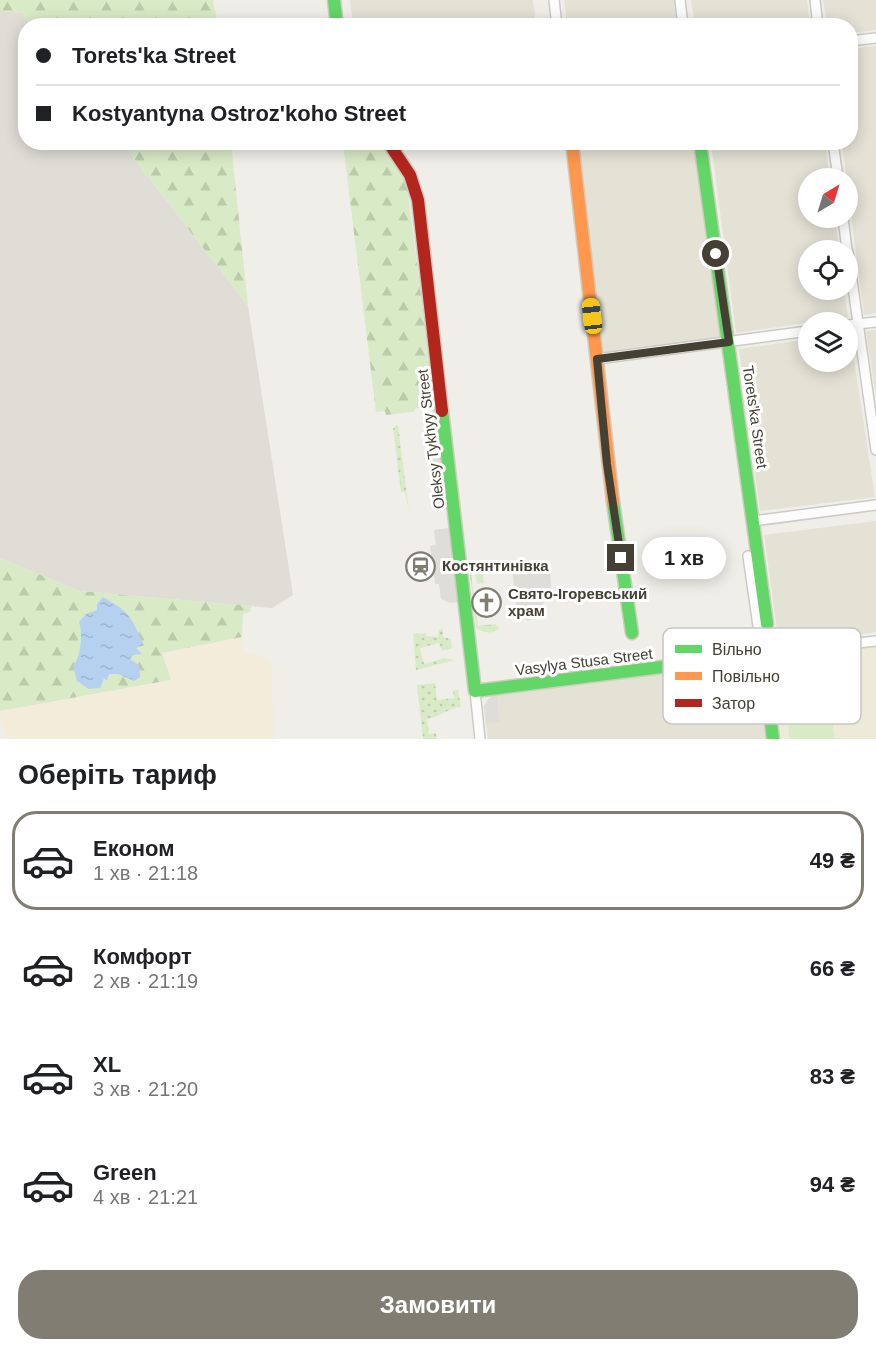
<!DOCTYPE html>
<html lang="uk">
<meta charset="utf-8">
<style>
:root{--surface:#fff;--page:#f6f6f6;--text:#202124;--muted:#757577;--line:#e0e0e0;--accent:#817d73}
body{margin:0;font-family:Arial,sans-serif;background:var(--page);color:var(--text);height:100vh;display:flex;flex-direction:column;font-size:22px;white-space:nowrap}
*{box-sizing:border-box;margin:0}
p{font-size:20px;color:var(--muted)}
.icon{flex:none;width:33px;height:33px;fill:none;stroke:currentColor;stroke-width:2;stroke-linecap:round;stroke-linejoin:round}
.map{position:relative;height:739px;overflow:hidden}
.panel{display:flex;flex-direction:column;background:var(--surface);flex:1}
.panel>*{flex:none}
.hud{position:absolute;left:18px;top:18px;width:840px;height:132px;border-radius:24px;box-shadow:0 3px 15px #0003;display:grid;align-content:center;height:132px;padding:0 18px;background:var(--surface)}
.needle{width:39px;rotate:38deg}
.buttons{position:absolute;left:798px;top:168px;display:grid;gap:12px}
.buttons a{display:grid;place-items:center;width:60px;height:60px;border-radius:50%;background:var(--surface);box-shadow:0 3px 15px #0003;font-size:30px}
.end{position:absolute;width:27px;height:27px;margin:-14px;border:8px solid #454034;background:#fff;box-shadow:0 0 0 3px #fff}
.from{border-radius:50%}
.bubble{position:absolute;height:42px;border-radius:21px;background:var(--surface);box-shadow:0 3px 15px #0003;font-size:20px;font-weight:600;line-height:42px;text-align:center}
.car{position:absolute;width:18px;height:36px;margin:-18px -9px;border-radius:8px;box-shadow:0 0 4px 2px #0007;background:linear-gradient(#f5c518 24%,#345 0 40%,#f5c518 0 76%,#345 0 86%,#f5c518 0)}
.hud b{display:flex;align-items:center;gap:21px;height:57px;font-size:22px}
.hud b+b{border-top:2px solid var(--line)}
.hud i{width:15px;height:15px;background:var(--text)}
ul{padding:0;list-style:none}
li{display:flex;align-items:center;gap:18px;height:99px;margin:0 12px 9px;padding:0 6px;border:3px solid transparent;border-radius:24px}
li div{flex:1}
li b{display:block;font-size:22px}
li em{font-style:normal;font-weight:600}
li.selected{border-color:var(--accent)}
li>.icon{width:54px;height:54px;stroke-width:1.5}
h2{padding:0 18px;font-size:27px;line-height:72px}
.action{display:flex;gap:12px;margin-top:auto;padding:12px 18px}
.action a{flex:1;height:69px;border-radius:24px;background:var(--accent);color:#fff;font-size:24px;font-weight:600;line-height:69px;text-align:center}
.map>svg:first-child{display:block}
.residential{fill:#e4e1d5}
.commercial{fill:#f3ecda}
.industrial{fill:#dfddd6}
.education{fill:#eeead9}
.grass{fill:url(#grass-dots)}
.forest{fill:url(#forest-firs)}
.garden{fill:#d8ebc6}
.parking{fill:#dfddd7}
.water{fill:url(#water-ripples)}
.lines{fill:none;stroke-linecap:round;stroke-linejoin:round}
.street-casing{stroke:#cccac4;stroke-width:12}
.fast-casing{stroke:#cfccbe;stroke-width:15}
.slow-casing{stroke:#cfccbe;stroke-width:15}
.jam-casing{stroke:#cfccbe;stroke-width:15}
.street{stroke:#fdfcfc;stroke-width:9}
.fast{stroke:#63d668;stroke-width:12}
.slow{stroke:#ff974d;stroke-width:12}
.jam{stroke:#b3261e;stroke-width:12}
.route{stroke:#454034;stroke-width:8}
.labels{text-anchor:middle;stroke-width:6;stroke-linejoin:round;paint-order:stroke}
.street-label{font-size:15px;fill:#454034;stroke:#fff}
.poi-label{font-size:15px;font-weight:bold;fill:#454034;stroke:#fff;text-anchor:start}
.key{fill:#fff;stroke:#c7c6c2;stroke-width:1.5}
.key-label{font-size:16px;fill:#454034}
</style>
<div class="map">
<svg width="876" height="739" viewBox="0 0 876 739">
<defs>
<pattern id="grass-dots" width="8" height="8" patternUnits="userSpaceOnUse" patternTransform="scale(1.5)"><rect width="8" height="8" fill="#d8ebc6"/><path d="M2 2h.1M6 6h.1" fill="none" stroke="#bbcbab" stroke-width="1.8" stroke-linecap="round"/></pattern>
<pattern id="forest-firs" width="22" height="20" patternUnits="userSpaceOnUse" patternTransform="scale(1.5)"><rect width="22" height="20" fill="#d8ebc6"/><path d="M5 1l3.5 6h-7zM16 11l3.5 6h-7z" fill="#bbcbab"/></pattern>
<pattern id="water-ripples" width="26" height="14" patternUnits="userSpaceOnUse" patternTransform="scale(1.5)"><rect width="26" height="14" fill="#b6d1ef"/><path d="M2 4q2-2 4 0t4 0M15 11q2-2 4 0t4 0" fill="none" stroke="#9eb4ce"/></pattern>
</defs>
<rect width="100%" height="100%" fill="#f0eee8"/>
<!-- residential -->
<path class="residential" d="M350 0H533L536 25H353Z
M564 0H675L678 25H567Z
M691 0H807L810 25H695Z
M823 0H876V30L851 33 850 26 827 25Z
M876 46V313L864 315 842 143 850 142 851 49Z
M576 143H695L723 339 600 356Z
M711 143H825L830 178H808V218H835L839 250H808V290H844L848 317 736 333Z
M876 330V397L866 331Z
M850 333 875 497 760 511 739 349 808 339V362H848V334Z
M876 521V632L779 645 764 535Z
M750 662 758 667 766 739H488L484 706 489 698 495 695Z"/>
<!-- commercial -->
<path class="commercial" d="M242 637V648L246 653 271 660 274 739H8L0 722V711L170 681 162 653Z"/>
<!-- industrial -->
<path class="industrial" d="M0 11 22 13 31 25 26 26V142L122 143 248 306 293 595 272 608 79 591 0 558Z"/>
<!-- education -->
<path class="education" d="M876 646V739H778L768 665 770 661 774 658Z"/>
<!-- grass -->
<path class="grass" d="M398 425 409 511 405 492H401L393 428Z
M443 629V637L451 639 452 648 442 651 439 643 420 648 424 664 444 658 455 660 416 670 413 634 426 633V636L438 637 439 630Z
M435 683 437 700 454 698 453 690H458L461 707C448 708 440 717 427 719L429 734 436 733 437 739H423L417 685Z"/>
<!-- forest -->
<path class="forest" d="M0 0H213L218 25H31L22 13 0 11Z
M122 143H231L248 306Z
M343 143H380L391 154 407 184 434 398 424 408H416L414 412 386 415 385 411 376 412Z
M0 558 79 591 252 606 250 612 243 614 242 637 162 653 171 680 0 711Z
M481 565 484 583 477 584 475 573 471 574 478 626 495 624 500 628C492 635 484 633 476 628L470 573 475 567Z"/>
<!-- garden -->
<path class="garden" d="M808 698C832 701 832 720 835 739H790C787 720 786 703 808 698Z"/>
<!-- parking -->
<path class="parking" d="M435 407 447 509 439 510 427 422V416Z
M449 528 458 602 450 603 441 599 439 584H435L430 546 436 545 434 530Z
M543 562 550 570 551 588 539 612 528 621 517 612 512 567Z
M497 695 499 722 486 724 484 706 489 698Z"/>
<!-- water -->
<path class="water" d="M103 597C132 614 130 616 144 645L136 648 142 654 133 655 130 659 139 665 140 677 134 681 118 674H109L107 681 104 678 100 688 89 689 77 681 73 666C81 658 83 633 79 622L86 614 97 610V604Z"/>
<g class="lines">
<defs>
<path id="street" d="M554 0 557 26
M680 0 683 26
M815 0 818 26
M850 41 876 38
M833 142 838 178
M843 218 847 250
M848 252 876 450
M848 325 876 322
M597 359 808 331
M753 521 876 505
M748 556 762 654 876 641
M475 691 480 739"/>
<path id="fast" d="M334 0 337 26
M700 142 767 624
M442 411 475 691 762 654 773 739
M613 502 632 633"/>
<path id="slow" d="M572 142 613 502"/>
<path id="jam" d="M388 142 410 175 418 200 442 411"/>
</defs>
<!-- street casing -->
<use href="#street" class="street-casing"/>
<!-- fast casing -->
<use href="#fast" class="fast-casing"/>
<!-- slow casing -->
<use href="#slow" class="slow-casing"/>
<!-- jam casing -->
<use href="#jam" class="jam-casing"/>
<!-- street -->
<use href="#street" class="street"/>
<!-- fast -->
<use href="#fast" class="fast"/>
<!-- slow -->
<use href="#slow" class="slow"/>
<!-- jam -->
<use href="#jam" class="jam"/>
</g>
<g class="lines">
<!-- route -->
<path class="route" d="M621 558 607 464 597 359 729 342 716 254"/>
</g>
<!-- icons -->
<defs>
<symbol id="station-ring" viewBox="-11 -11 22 22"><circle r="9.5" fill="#fff" stroke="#817d73" stroke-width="1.5"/><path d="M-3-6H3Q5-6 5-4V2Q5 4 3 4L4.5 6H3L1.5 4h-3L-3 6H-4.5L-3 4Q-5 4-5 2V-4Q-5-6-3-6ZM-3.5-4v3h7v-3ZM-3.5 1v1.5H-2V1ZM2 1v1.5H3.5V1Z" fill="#817d73"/></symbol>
<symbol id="church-ring" viewBox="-11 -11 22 22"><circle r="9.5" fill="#fff" stroke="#817d73" stroke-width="1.5"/><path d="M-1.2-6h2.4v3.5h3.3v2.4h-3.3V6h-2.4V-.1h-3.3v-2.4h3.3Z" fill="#817d73"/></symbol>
</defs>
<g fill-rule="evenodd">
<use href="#station-ring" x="404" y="550" width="33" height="33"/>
<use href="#church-ring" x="470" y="586" width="33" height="33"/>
</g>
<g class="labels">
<!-- street labels -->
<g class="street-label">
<text transform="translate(755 417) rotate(82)" y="5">Toretsʹka Street</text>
<text transform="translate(431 439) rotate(-97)" y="5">Oleksy Tykhyy Street</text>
<text transform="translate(584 662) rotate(-7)" y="5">Vasylya Stusa Street</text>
</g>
<!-- poi labels -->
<g class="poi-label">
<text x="442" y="571">Костянтинівка</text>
<text x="508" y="599">Свято-Ігоревський<tspan x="508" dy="17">храм</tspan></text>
</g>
</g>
<!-- legend -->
<rect x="663" y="628" width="198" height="96" rx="9" class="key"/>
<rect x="675" y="645" width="27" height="8" fill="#63d668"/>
<rect x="675" y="672" width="27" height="8" fill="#ff974d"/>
<rect x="675" y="699" width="27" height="8" fill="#b3261e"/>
<g class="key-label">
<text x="712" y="655">Вільно</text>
<text x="712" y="682">Повільно</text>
<text x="712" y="709">Затор</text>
</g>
</svg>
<div class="buttons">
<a><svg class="needle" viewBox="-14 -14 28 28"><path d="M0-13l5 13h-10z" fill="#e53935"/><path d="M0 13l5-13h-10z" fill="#757577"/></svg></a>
<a><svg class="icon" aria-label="locate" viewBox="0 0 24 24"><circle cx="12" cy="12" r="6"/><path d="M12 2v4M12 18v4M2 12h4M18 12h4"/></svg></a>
<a><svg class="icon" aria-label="layers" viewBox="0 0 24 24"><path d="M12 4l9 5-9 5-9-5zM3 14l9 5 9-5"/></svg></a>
</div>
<i class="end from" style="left:716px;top:254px"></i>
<i class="end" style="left:621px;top:558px"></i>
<div class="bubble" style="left:642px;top:537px;width:84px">1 хв</div>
<i class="car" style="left:592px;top:316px;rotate:353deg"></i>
<div class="hud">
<b><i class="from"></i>Toretsʹka Street</b>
<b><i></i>Kostyantyna Ostroz'koho Street</b>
</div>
</div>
<section class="panel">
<h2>Оберіть тариф</h2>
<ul>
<li class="selected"><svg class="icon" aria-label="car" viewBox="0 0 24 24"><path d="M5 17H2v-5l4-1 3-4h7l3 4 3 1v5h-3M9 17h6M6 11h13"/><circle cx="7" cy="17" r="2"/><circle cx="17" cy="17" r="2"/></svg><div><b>Економ</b><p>1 хв · 21:18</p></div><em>49 ₴</em></li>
<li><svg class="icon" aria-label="car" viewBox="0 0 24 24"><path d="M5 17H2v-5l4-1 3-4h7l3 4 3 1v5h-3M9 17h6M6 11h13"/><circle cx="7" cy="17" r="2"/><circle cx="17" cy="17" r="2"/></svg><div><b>Комфорт</b><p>2 хв · 21:19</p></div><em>66 ₴</em></li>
<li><svg class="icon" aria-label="car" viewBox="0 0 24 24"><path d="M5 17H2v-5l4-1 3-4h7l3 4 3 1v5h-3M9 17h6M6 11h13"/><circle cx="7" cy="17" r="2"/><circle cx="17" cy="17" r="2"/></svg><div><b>XL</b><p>3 хв · 21:20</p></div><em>83 ₴</em></li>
<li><svg class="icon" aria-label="car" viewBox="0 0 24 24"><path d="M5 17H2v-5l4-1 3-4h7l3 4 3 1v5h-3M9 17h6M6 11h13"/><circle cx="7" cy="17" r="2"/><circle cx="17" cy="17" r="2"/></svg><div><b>Green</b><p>4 хв · 21:21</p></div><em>94 ₴</em></li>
</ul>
<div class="action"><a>Замовити</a></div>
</section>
